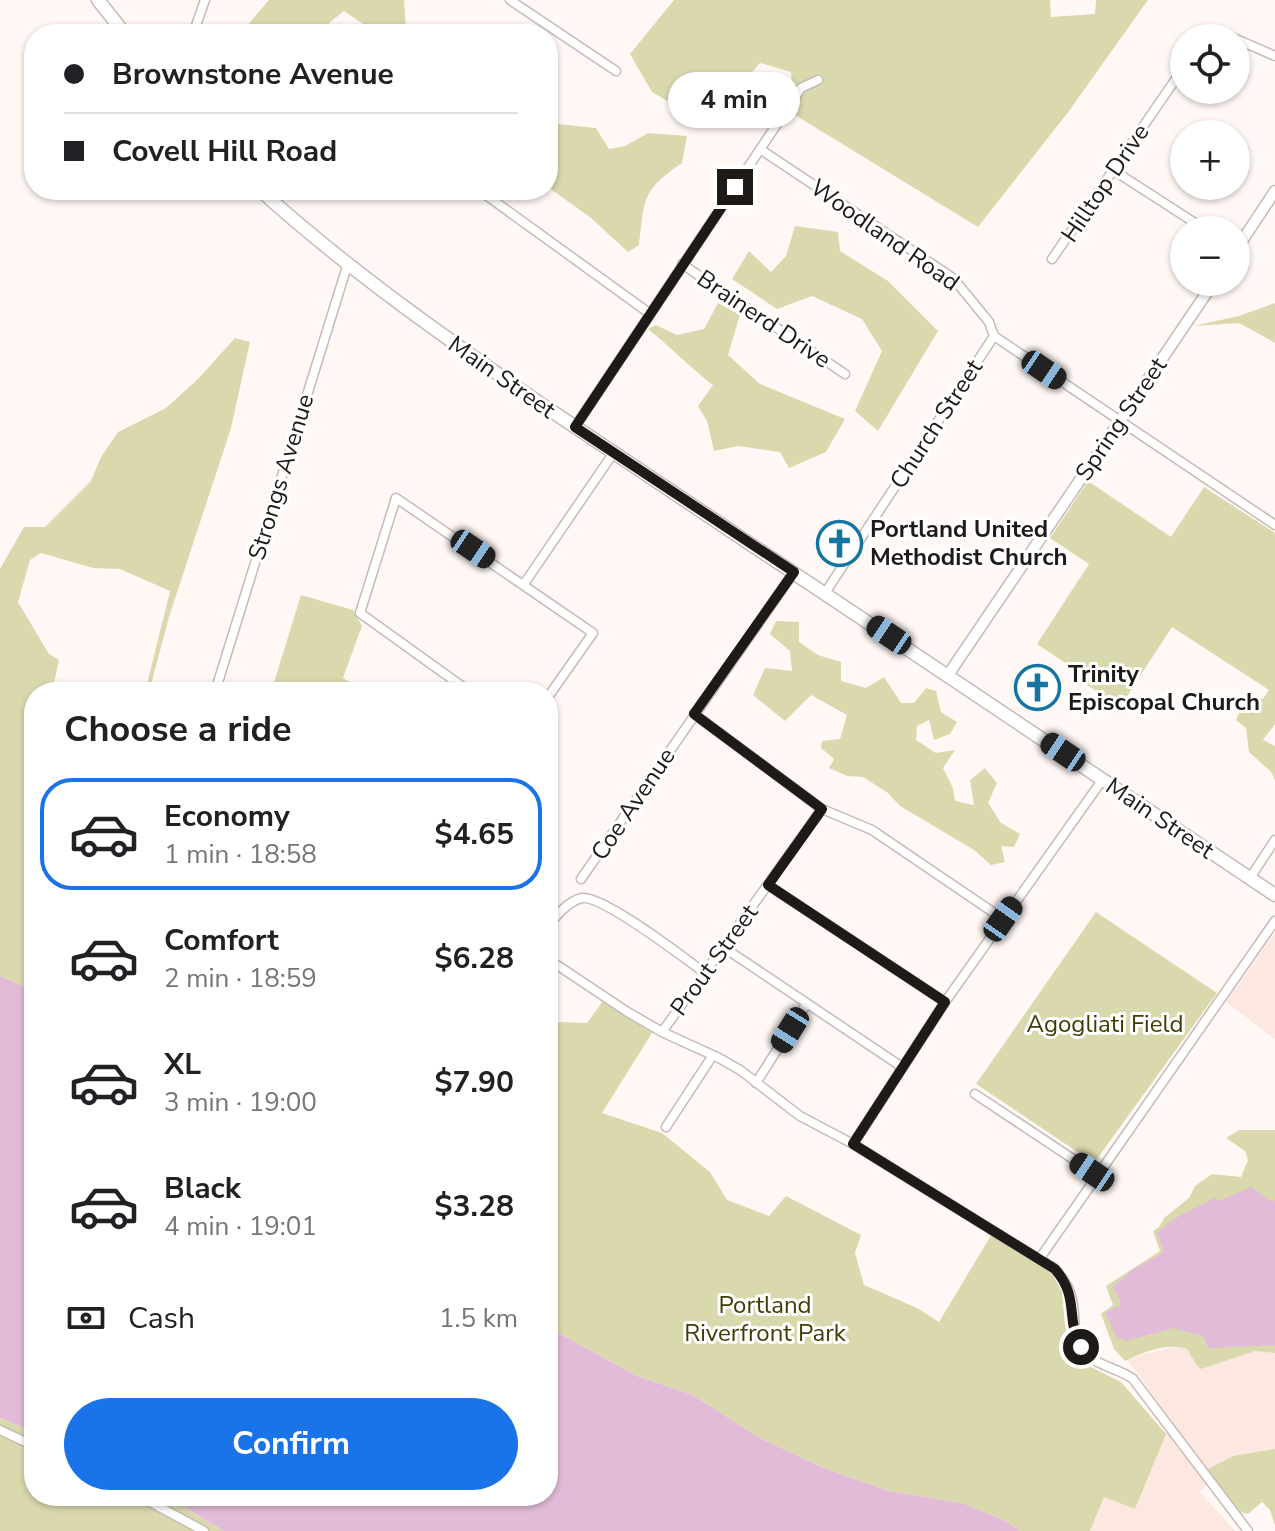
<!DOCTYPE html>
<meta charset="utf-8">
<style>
:root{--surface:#fff;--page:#f2f2f2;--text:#202124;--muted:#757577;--line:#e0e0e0;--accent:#1a73e8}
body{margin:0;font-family:"Nunito Sans",sans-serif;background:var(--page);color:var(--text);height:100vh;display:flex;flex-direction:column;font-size:30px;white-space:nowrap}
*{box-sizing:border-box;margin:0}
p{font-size:26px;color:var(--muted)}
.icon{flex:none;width:44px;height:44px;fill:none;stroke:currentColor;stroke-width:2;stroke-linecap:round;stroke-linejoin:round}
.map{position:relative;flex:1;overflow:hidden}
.details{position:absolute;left:24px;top:682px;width:534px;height:824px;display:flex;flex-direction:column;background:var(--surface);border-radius:32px;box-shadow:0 2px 6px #0004}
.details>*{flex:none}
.banner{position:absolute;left:24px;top:24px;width:534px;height:176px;border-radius:32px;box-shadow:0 2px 6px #0004;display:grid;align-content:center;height:176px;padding:0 40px;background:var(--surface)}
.tools{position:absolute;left:1170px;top:24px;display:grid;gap:16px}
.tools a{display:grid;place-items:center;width:80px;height:80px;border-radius:50%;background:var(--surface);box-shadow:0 2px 6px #0004;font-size:40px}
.end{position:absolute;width:36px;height:36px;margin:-18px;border:10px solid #1e1a18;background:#fff;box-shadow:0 0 0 4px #fff}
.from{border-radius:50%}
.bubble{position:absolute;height:56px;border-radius:28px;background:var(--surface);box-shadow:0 2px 6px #0004;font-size:26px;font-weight:700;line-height:56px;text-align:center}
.car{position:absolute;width:24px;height:48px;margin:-24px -12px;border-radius:10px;box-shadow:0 0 6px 2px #0007;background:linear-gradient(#222 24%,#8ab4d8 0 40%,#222 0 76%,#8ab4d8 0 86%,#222 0)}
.banner b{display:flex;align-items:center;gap:28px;height:76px;font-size:30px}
.banner b+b{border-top:2px solid var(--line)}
.banner i{width:20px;height:20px;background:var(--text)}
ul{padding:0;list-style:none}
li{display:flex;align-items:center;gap:24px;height:112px;margin:0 16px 12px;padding:0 24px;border:4px solid transparent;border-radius:32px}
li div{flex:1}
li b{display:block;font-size:30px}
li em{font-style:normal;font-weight:700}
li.current{border-color:var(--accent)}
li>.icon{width:72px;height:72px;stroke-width:1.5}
h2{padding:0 40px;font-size:36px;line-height:96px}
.pay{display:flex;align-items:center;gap:20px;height:88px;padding:0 40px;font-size:30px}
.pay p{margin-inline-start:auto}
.primary-button{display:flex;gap:16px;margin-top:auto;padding:16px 40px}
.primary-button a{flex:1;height:92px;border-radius:48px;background:var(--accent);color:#fff;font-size:32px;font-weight:700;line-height:92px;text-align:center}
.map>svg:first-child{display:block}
.built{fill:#fce8e1}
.green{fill:#dad9ae}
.water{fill:#e2bbd8}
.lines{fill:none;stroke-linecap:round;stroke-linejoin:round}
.minor-casing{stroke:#c6bab6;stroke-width:11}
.tertiary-casing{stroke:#c6bab6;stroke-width:13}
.secondary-casing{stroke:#c6bab6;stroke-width:15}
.minor{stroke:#fff;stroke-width:8}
.tertiary{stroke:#fff;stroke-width:10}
.secondary{stroke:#fff;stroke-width:12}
.route{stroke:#1e1a18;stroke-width:10}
.labels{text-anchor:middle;stroke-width:6;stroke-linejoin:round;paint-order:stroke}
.street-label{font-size:24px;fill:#1e1a18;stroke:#fff}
.poi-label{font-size:24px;font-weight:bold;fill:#1e1a18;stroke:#fff;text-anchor:start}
.park-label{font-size:24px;fill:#3f3c05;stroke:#fff}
</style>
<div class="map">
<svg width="1275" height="1531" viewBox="0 0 1275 1531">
<rect width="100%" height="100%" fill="#fff8f5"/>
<!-- built -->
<path class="built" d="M1275 933V1039L1226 1002Z
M1176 1346 1187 1349 1198 1367 1203 1369 1255 1351 1275 1353V1449L1233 1456 1202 1473 1207 1484 1200 1492 1235 1531H1090L1104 1497 1135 1509 1171 1421 1127 1359Z"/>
<!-- green -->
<path class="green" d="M269 0H404L406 30 414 34H378L344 11 330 22 324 34H240Z
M674 0H1050L1051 17 1095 14 1096 0H1148L1069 111 978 227 795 115 791 72 760 63 721 107 691 115 652 92 630 54Z
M558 124 596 128 609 149 625 146 648 133 687 136 682 163C641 191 645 198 639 245L628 252 591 218 548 187V133Z
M795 226 838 232 840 251 888 281 938 331 878 431 855 411 882 351 862 319 812 296 777 309 732 279 749 251 771 272 786 256Z
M718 303 740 315 728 355 760 384 845 419 826 452 789 468 780 452 738 446 714 451 707 421 698 406 713 385C690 368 671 347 648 329L656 325 677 335 704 329Z
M1275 303V343L1239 323 1193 326 1239 316Z
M235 338 250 342 231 428 169 617 149 692H145L170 591 120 569 93 568 41 553 30 560 18 602 49 654 59 660 52 692H34V994L30 989 0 976V569L24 527H45L91 481 101 457 118 432 166 408 198 379Z
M1088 481 1171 537 1204 487 1275 533V724L1263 740 1275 746V780L1271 772 1249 752 1246 728 1236 720 1245 699 1253 695 1263 699 1269 690 1172 627 1120 707 1080 680 1083 675 1037 644 1089 564 1050 538Z
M301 595 353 610 362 626 343 678 365 692H271Z
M776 621 799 622V642L818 655 841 662V681L866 688 884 677 901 703H914L926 688 936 691 941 712 957 722 950 734 934 740 929 720 917 726 916 740 936 753 955 750 943 768 953 788 955 801 974 805 970 780 985 768 997 783 988 803 1001 823 1020 834 1014 847 1001 846 1005 862 991 865 974 850 900 806 888 793 863 777 847 776 829 768 834 759 821 748 822 741 840 739 847 715 811 695 785 721 753 695 765 668 792 671 790 651 770 634Z
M1096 912 1217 993 1094 1163 976 1084Z
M603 1001 652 1033 602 1113 662 1133 710 1172 727 1200 769 1216 786 1196 861 1235 855 1253 864 1285 917 1308 939 1322 993 1232 1053 1275 1062 1292 1065 1326 1073 1350 1089 1366 1121 1382 1166 1434 1135 1509 1104 1497 1090 1531H1020L1004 1520 965 1504 886 1490 824 1468 758 1437 693 1395 637 1376 548 1327V1030L559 1022 587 1023Z
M1239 1130H1275V1353L1255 1351 1202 1369 1198 1367 1187 1349C1169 1342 1142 1352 1125 1361L1114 1349 1101 1314 1113 1305 1106 1286 1160 1251 1153 1231 1159 1227 1164 1218 1189 1198 1195 1186 1212 1174 1241 1177 1248 1160 1245 1151 1226 1138Z
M0 1418 34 1432V1496H166L224 1531H0Z
M1275 1449V1526L1270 1510 1262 1502 1248 1514 1241 1512 1206 1470 1233 1456Z"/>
<!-- water -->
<path class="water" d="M0 976 30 989 34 994V1432L0 1418Z
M1251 1187 1272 1202 1275 1200V1345L1208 1348 1203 1336 1173 1328 1126 1341 1116 1336 1105 1312 1120 1306V1299L1112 1287 1134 1269 1164 1252 1157 1233 1174 1219 1214 1198 1219 1201Z
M548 1327 637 1376 693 1395 758 1437 824 1468 886 1490 965 1504 1004 1520 1020 1531H224L166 1496H548Z"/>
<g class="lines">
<defs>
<path id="minor" d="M510 0 616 71
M193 34 205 0
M1205 38C1215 30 1223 33 1233 38
M1236 39 1275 56
M760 149 953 278 989 322 994 336
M1113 170 1206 230
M479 190 649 313
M1052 259 1184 67
M682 264 845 374
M994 336 1275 525
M575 427 801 88 818 80
M524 584 614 452
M825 593 994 336
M215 692 348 263
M470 692 360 613 396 498 593 633 548 697
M694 714 822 809 872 830 1003 919
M1250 878 1275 840
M581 879 794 572
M768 885 945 1002
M548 926C556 916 568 901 582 898 603 895 684 958 705 973
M723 947 902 1067
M548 959 626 1011 662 1032 719 1058 740 1070 800 1116 853 1144 1055 1269C1062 1277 1069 1286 1071 1296 1077 1315 1070 1334 1084 1351 1097 1367 1117 1367 1133 1379L1248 1531
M662 1032 822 809
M756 1083 807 1003
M975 1094 1097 1175
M666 1127 713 1055
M853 1144 945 1002 1103 779
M1040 1258 1275 921
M0 1430 34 1446
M139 1496 204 1531"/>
<path id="tertiary" d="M1236 250 1275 191
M948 675 1214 282"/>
<path id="secondary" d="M98 0 125 34
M260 190C346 268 443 336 538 402L1275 895"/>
</defs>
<!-- minor casing -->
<use href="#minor" class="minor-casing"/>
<!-- tertiary casing -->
<use href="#tertiary" class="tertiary-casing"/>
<!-- secondary casing -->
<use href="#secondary" class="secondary-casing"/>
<!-- minor -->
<use href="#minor" class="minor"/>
<!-- tertiary -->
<use href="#tertiary" class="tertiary"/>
<!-- secondary -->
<use href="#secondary" class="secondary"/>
</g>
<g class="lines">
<!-- route -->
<path class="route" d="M735 187 575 427 794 572 694 714 822 809 768 885 945 1002 853 1144 1055 1269C1080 1298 1065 1318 1081 1347"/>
</g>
<!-- icons -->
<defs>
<symbol id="church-ring" viewBox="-11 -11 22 22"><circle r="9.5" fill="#fff" stroke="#1575a2" stroke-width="1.5"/><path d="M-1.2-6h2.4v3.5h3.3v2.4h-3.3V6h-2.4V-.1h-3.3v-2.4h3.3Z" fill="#1575a2"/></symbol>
</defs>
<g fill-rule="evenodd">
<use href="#church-ring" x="814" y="518" width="51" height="51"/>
<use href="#church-ring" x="1012" y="662" width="51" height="51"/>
</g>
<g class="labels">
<!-- street labels -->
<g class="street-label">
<text transform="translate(1105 183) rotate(-56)" y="8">Hilltop Drive</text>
<text transform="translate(885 235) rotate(35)" y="8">Woodland Road</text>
<text transform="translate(764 319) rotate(34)" y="8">Brainerd Drive</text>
<text transform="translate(502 377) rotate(35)" y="8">Main Street</text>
<text transform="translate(1121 419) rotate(-56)" y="8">Spring Street</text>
<text transform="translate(936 424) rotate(-57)" y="8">Church Street</text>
<text transform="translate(281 477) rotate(-73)" y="8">Strongs Avenue</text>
<text transform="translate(633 804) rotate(-56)" y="8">Coe Avenue</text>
<text transform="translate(1160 818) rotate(34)" y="8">Main Street</text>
<text transform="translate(714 960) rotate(-54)" y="8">Prout Street</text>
</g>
<!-- poi labels -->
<g class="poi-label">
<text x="870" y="537">Portland United<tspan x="870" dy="28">Methodist Church</tspan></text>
<text x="1068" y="682">Trinity<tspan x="1068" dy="28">Episcopal Church</tspan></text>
</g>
<!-- park labels -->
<g class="park-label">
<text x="1105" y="1032">Agogliati Field</text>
<text x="765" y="1313">Portland<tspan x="765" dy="28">Riverfront Park</tspan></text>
</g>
</g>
</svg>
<div class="tools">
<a><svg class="icon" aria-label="locate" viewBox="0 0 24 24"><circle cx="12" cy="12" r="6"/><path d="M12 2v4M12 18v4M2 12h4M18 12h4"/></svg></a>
<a>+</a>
<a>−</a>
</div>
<i class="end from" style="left:1081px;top:1347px"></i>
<i class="end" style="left:735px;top:187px"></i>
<div class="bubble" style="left:668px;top:72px;width:132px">4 min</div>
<i class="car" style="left:1044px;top:370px;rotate:124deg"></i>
<i class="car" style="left:473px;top:549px;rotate:124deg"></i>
<i class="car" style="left:889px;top:635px;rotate:304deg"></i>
<i class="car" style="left:1063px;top:752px;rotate:304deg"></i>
<i class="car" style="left:1003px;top:919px;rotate:35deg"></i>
<i class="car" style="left:790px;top:1030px;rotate:212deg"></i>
<i class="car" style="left:1092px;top:1172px;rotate:304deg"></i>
<div class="banner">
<b><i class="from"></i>Brownstone Avenue</b>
<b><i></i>Covell Hill Road</b>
</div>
<section class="details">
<h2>Choose a ride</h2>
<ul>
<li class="current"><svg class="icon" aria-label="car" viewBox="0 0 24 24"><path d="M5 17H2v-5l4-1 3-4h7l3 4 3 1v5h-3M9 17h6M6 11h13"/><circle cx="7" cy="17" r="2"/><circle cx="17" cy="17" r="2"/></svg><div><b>Economy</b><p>1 min · 18:58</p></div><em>$4.65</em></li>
<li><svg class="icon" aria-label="car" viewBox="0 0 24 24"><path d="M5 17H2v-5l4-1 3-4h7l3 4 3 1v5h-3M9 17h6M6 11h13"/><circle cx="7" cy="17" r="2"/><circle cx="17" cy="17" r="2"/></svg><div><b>Comfort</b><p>2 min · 18:59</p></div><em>$6.28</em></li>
<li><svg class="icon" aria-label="car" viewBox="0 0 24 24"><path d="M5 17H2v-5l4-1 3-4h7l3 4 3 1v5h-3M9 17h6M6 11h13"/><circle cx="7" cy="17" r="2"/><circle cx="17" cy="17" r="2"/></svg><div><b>XL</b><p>3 min · 19:00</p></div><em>$7.90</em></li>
<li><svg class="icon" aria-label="car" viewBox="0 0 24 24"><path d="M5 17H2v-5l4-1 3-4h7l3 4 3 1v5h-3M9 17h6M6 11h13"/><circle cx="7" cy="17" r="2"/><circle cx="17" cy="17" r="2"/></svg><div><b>Black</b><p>4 min · 19:01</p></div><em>$3.28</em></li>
</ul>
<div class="pay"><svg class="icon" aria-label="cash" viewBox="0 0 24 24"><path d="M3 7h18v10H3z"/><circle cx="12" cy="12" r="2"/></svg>Cash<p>1.5 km</p></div>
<div class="primary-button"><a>Confirm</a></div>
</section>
</div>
